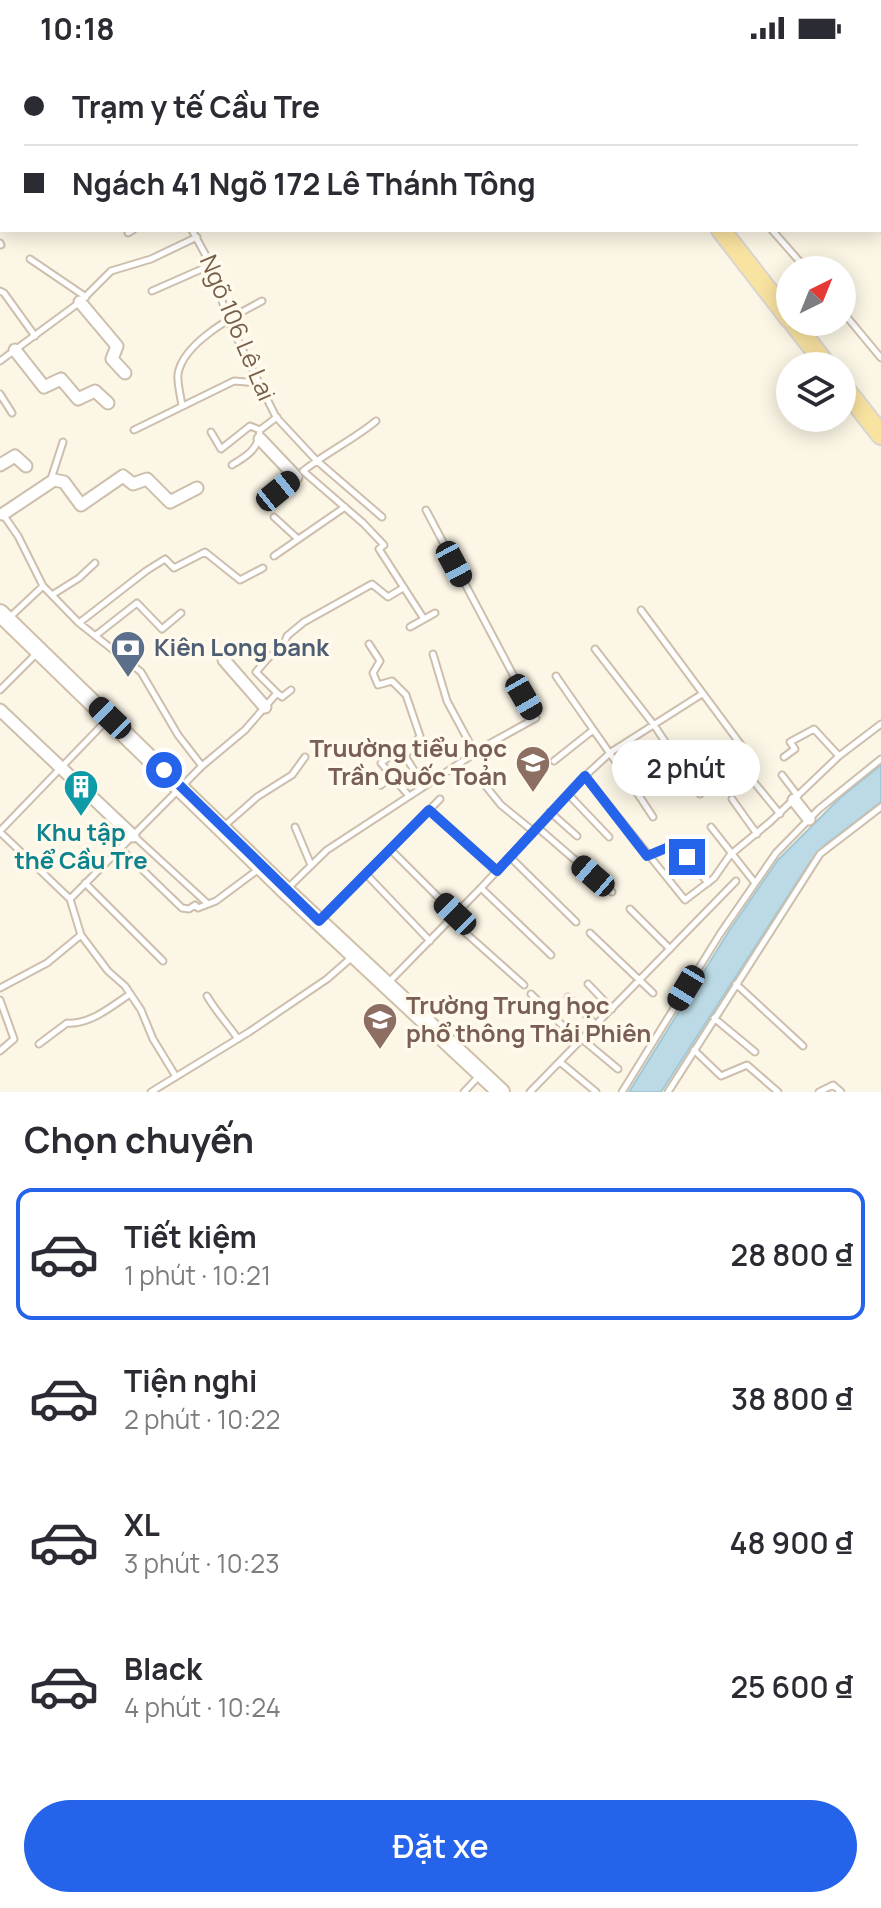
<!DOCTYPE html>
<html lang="vi">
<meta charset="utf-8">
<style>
:root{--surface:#fff;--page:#f7f7f7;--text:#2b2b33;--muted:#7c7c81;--line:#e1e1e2;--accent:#2563eb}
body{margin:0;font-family:Manrope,sans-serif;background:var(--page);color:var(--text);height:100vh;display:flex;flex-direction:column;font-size:30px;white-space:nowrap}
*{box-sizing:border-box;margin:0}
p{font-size:26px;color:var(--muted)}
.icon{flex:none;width:44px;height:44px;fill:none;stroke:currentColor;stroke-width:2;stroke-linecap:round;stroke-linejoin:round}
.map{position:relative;height:1036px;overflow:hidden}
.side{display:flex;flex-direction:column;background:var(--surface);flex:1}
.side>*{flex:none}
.guide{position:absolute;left:0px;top:0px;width:882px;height:176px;box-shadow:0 4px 20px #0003;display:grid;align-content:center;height:176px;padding:0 24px;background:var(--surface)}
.needle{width:52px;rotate:43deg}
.fabs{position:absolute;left:776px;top:200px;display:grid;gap:16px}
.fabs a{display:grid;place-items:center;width:80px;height:80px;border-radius:50%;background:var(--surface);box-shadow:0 4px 20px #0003;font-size:40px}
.end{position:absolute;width:36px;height:36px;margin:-18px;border:10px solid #2563eb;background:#fff;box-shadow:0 0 0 4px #fff}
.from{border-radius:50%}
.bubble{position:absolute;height:56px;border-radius:28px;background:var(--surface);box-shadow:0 4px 20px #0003;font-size:26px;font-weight:600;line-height:56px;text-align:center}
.car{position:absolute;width:24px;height:48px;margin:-24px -12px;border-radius:10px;box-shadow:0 0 6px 2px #0007;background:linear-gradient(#222 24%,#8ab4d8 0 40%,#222 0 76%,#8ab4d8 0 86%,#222 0)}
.guide b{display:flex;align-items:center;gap:28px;height:76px;font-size:30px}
.guide b+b{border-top:2px solid var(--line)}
.guide i{width:20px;height:20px;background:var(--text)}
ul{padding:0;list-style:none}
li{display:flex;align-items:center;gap:24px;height:132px;margin:0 16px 12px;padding:0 8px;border:4px solid transparent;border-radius:16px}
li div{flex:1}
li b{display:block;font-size:30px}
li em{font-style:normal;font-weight:600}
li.selected{border-color:var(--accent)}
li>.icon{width:72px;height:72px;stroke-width:1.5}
h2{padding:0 24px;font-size:36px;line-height:96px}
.action{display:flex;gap:16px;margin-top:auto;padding:16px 24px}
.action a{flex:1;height:92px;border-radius:48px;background:var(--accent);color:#fff;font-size:32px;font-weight:600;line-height:92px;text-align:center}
.status{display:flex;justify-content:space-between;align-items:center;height:56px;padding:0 40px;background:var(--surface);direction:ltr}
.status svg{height:22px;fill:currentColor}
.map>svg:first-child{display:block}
.water{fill:#bbdae5;stroke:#a1c8d7;stroke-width:2}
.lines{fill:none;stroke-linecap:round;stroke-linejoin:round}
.lane-casing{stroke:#cdbfac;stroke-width:9}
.street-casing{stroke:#cdbfac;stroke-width:15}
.secondary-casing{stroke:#d0c0aa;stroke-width:20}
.primary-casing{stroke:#dbd5d0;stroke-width:22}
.lane{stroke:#fff;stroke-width:5}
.street{stroke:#fff;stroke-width:11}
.secondary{stroke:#fff;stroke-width:16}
.primary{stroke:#f9e3a0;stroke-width:18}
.route{stroke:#2563eb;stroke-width:10}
.labels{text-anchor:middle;stroke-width:7;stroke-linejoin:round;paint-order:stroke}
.street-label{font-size:24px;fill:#755f4b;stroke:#fffaec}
.service-label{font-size:24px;font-weight:bold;fill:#4e5e75;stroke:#fffaec;text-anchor:start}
.education-label{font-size:24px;font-weight:bold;fill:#785e54;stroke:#fffaec;text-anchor:end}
.culture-label{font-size:24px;font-weight:bold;fill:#0d838f;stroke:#fffaec}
</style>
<div class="status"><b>10:18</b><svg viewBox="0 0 49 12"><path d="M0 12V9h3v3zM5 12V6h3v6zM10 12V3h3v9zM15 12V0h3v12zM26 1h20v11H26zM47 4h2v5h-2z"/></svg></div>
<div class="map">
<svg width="881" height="1036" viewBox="0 0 881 1036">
<rect width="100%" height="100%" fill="#fcf6e6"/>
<!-- water -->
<path class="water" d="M881 709V746L825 789 810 806 661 1036H629L729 875 778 804 840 742Z"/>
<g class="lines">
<defs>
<path id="lane" d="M68 0 69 2
M630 0 631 2
M747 0 749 2
M774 0 776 2
M795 0 796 2
M845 0 847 2
M879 0 881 2
M0 2 1 0
M692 2 695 0
M731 2 734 0
M756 2 758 0
M806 2 808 0
M0 89H2
M0 131 2 130
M192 174 211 209 228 264 276 361 316 404 382 461
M772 174 807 214
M128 177 133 174
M0 187 1 189
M30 203 86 241
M0 235 4 237 35 280
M152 235 211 209
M842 255 881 302
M0 305 80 246 111 215 151 203 197 181
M0 338 12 357
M182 350C181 341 177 328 178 318 183 286 236 259 262 245
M134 374 234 325 259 327
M211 376 221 393 250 370 260 374
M232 409C247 400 259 393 260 374L277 361
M303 415 363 467 384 489 379 493 424 563
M303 415C327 396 353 384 376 365
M51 423 63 386
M278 435 296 421
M2 457 18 480 43 530 79 567 141 616 178 679 202 710
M274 461 298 483
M274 500 345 451
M52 539 79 522 95 507
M641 554 747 697
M9 562 43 530
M79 567 146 515 165 503 174 512 205 496 240 524 263 512
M410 571 435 557
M95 580 137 547 162 573 181 557
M369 588 380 605 373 617 378 629 392 625 406 639 420 680 405 700 424 730
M595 593 654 669 700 738
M433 598 447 645 475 697
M556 620C588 667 622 713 653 761
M0 634 36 598
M277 637 282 641 291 634
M394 697 381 707 409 740
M784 701 795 693 790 686 814 673 839 700
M554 705 593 674
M362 714 358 719 363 725 372 720 381 729 392 720
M782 719 798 740
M585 720 685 844 714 822 730 799 770 766 839 700 881 668
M749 720 780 758
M480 723 501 749 533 775
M568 738 609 781
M732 743 757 778
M429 754 497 815
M550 756 577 780
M223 771 257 741 292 719 305 701
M295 771 311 809
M537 771 612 836
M711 771 755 827
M0 775 106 665
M0 776 70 843 81 879 47 907 0 932
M134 780 208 848
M121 793 182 852 189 853 195 849 198 852 216 845 259 813
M391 794 455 858
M647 800 676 788 708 827
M510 801 576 866
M366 818 430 885
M85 827 163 905
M481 832 551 899
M286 834 327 794 489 688 536 662 426 454
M70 843 202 710 245 674 277 637 256 616 269 601 283 591 287 580 304 566 372 528 388 541 403 532
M630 853 670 893
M450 863 524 929
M319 865 440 743
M590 877 653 937
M81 879 108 915 125 930 141 954 153 983 175 1019
M387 928 481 832 585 720 611 696 702 638
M588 928 612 953
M736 928 803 990
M531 938 579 986
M207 940C217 957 228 968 238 983
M568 941 596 969
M0 944 14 983 0 995
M714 962 755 996
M582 983 618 1013
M39 988 67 967C90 969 112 950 130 938
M694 994 721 1020 747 1009 778 1036
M560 1006 596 1036
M151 1036 249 976 327 923 351 902
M464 1036 480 1019
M530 1036 736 825
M622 1036 720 878 776 797 819 753 881 703
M668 1036 820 798 881 751
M819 1036 833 1029 841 1036"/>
<path id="street" d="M86 2 89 0
M880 89 881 91
M880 138H881
M880 168 881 169
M80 246 117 290 112 303 125 317
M15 294 44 331 61 323 78 343 95 335 108 347
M260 383 296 421
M0 409 15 400 26 410
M3 458 54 424 64 426 81 449 123 420 133 428 147 423 170 446 197 432
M224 604 265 651
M0 654 133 780
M794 744 809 763"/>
<path id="secondary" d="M0 557 285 834 501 1036"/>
<path id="primary" d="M588 0 589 2
M721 174 790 263
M793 266 827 310
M842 329 881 379"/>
</defs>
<!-- lane casing -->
<use href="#lane" class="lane-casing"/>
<!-- street casing -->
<use href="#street" class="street-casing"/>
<!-- secondary casing -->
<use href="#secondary" class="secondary-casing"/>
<!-- primary casing -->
<use href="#primary" class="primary-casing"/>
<!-- lane -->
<use href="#lane" class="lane"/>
<!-- street -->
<use href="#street" class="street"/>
<!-- secondary -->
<use href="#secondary" class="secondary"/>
<!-- primary -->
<use href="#primary" class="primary"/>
</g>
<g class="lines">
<!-- route -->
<path class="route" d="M164 714 319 865 429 754 497 815 585 720 647 800 676 788 687 801"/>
</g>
<!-- icons -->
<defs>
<symbol id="bank-pin" viewBox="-11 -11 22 30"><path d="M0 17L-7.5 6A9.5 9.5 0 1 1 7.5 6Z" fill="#5c6f8a" stroke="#fffaec"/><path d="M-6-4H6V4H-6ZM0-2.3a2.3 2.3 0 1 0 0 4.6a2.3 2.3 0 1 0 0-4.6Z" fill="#fff"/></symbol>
<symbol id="school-pin" viewBox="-11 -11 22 30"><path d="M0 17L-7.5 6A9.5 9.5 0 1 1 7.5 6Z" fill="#8d6e63" stroke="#fffaec"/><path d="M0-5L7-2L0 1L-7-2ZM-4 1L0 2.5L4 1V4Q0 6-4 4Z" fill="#fff"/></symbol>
<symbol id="building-pin" viewBox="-11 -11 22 30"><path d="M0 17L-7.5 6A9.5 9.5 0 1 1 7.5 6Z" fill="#0f9aa8" stroke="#fffaec"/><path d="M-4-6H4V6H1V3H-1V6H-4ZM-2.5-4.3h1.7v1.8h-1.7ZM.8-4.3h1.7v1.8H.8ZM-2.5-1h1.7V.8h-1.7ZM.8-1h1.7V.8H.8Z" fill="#fff"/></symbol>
</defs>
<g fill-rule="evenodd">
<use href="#bank-pin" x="108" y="572" width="40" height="54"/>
<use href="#school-pin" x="513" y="687" width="40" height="54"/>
<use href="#building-pin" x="61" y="711" width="40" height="54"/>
<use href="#school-pin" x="360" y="944" width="40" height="54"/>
</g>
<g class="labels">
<!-- street labels -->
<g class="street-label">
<text transform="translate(237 272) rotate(67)" y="8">Ngõ 106 Lê Lai</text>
</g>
<!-- service labels -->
<g class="service-label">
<text x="154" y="600">Kiên Long bank</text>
</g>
<!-- education labels -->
<g class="education-label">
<text x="507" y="701">Truường tiểu học<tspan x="507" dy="28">Trần Quốc Toản</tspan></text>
<text x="406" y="958" text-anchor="start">Trường Trung học<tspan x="406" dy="28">phổ thông Thái Phiên</tspan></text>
</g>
<!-- culture labels -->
<g class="culture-label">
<text x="81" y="785">Khu tập<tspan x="81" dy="28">thể Cầu Tre</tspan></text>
</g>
</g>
</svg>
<div class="fabs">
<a><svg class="needle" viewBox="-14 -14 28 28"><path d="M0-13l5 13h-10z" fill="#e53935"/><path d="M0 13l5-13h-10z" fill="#7c7c81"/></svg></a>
<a><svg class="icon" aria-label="layers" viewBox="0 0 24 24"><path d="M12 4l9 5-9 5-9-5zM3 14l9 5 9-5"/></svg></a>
</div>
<i class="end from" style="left:164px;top:714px"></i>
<i class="end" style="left:687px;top:801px"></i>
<div class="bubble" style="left:612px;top:684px;width:148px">2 phút</div>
<i class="car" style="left:278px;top:435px;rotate:51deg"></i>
<i class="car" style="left:454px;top:508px;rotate:152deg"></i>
<i class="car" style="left:524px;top:641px;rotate:150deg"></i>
<i class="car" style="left:110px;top:662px;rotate:314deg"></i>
<i class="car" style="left:593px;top:820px;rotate:311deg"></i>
<i class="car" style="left:455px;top:858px;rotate:314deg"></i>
<i class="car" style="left:686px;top:932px;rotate:211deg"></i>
<div class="guide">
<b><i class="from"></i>Trạm y tế Cầu Tre</b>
<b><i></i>Ngách 41 Ngõ 172 Lê Thánh Tông</b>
</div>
</div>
<section class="side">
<h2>Chọn chuyến</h2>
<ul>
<li class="selected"><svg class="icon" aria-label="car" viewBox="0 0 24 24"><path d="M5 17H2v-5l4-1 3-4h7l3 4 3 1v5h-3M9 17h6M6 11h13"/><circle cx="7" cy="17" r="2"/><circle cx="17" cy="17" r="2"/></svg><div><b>Tiết kiệm</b><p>1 phút · 10:21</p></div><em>28 800 ₫</em></li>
<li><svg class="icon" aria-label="car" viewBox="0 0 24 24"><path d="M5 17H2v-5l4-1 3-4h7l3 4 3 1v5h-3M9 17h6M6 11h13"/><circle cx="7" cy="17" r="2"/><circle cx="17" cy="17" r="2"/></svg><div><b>Tiện nghi</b><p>2 phút · 10:22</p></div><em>38 800 ₫</em></li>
<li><svg class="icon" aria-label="car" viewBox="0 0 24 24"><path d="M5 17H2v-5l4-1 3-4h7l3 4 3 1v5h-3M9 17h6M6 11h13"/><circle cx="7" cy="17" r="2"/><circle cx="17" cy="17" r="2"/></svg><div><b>XL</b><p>3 phút · 10:23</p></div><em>48 900 ₫</em></li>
<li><svg class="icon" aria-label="car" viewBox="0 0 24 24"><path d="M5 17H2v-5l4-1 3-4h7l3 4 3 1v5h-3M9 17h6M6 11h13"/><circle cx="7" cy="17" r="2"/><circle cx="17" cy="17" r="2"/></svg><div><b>Black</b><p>4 phút · 10:24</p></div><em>25 600 ₫</em></li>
</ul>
<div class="action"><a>Đặt xe</a></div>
</section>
